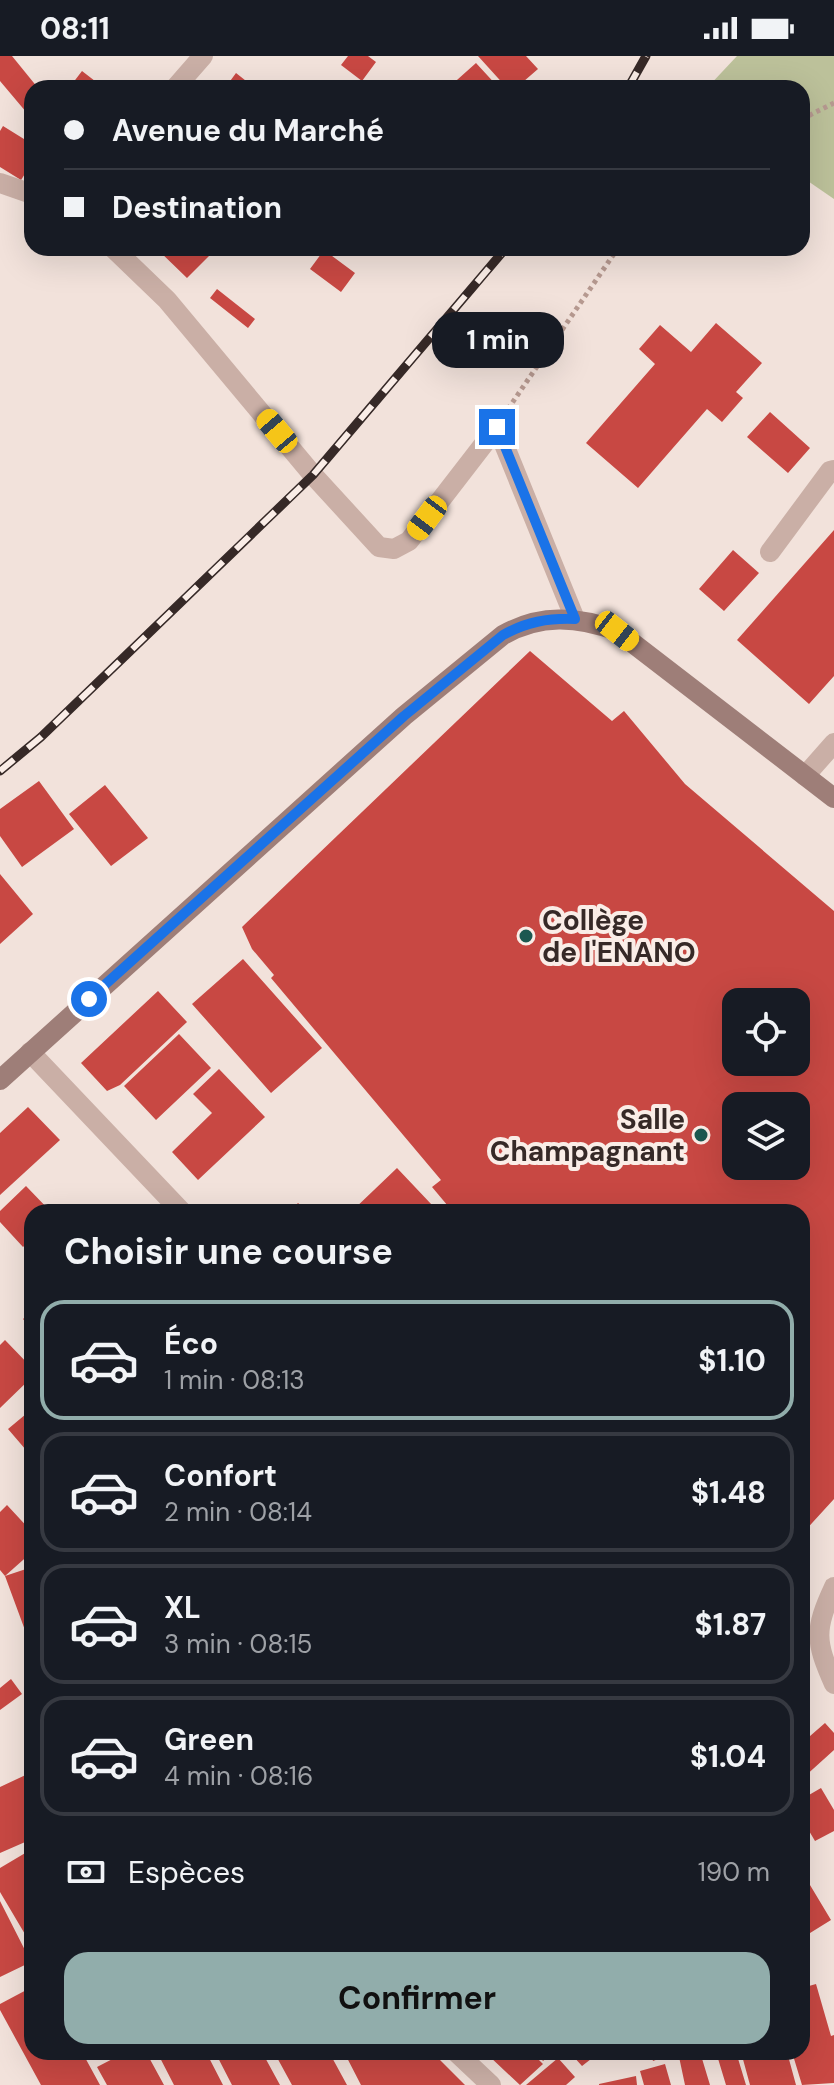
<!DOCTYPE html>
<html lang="fr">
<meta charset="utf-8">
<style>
:root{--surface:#171b24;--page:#242831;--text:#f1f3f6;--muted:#9ea1a6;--line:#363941;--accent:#91adab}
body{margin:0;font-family:"DM Sans",sans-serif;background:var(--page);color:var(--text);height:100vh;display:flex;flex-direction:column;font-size:30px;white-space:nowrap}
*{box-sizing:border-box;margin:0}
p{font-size:26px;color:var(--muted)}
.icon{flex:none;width:44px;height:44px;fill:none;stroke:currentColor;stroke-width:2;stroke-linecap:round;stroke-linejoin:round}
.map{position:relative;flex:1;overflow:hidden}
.drawer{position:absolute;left:24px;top:1148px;width:786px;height:856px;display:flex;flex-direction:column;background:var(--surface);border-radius:24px;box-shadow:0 8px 32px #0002}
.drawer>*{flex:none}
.hud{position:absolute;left:24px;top:24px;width:786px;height:176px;border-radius:24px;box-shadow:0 8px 32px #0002;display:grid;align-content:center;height:176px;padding:0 40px;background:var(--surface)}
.tools{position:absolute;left:722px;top:932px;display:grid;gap:16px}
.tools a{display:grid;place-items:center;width:88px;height:88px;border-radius:16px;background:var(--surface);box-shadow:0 8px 32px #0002;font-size:40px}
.end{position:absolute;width:36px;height:36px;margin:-18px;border:10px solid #1a73e8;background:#fff;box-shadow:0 0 0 4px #fff}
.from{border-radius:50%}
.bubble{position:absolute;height:56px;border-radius:24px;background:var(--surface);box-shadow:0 8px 32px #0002;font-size:26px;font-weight:700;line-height:56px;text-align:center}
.car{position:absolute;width:24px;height:48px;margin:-24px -12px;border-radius:10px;box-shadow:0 0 6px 2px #0007;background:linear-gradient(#f5c518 24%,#345 0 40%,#f5c518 0 76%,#345 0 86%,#f5c518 0)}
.hud b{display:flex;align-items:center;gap:28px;height:76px;font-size:30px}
.hud b+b{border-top:2px solid var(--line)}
.hud i{width:20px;height:20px;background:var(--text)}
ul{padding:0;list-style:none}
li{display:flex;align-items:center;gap:24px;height:120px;margin:0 16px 12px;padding:0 24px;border:4px solid var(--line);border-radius:24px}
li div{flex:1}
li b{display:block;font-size:30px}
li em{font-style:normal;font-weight:700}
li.active{border-color:var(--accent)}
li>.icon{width:72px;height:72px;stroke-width:1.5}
h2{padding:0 40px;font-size:36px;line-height:96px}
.pay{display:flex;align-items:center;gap:20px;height:88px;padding:0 40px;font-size:30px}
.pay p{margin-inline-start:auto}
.action{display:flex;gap:16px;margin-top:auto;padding:16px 40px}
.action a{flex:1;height:92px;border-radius:24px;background:var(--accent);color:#111;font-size:32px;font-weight:700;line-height:92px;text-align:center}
.status{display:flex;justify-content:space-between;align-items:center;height:56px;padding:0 40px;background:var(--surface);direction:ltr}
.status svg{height:22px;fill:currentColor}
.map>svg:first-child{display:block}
.green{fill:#bcc19a}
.building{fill:#c84843;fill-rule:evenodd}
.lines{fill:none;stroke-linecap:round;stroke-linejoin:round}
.path{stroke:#b69990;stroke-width:5;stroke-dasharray:4 4;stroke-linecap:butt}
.street{stroke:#caafa6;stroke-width:20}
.secondary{stroke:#9e7e78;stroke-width:20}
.rail-casing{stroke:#362927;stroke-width:9}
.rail{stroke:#faede7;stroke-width:6;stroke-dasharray:18;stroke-linecap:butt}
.route{stroke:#1a73e8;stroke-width:10}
.poi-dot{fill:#1c5850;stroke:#faede7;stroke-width:3}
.labels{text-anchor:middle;stroke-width:8;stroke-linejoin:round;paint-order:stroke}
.poi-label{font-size:28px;font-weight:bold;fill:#362927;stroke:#faede7;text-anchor:start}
</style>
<div class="status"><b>08:11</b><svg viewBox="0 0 49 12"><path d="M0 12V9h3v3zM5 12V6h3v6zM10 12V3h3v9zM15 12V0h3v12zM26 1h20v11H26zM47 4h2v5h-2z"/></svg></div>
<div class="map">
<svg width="834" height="2029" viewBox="0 0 834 2029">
<rect width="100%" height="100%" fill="#f2e2db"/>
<!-- green -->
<path class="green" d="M737 0H834V143L802 121V32H707Z"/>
<!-- building -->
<path class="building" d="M0 0H12L38 32H32V63L0 25Z
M348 0H368L376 6 362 25 341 9Z
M478 0H526L538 13 516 32H507Z
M476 7 499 32H448Z
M82 15 104 32H69Z
M236 17 255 32H225Z
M3 70 32 88V107L21 124 0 111V75Z
M156 192H217L187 222Z
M324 194 355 217 341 236 310 213Z
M217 233 255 263 248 272 210 242Z
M716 267 762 307 736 336 743 342 722 366 707 353 638 432 586 387 655 308 639 293 660 269 691 296Z
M770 356 810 392 788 417 747 381Z
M834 474V620L809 648 737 584Z
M733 494 759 517 724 555 699 533Z
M530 595 612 665 624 655 685 728 834 855V1443L802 1478V1156H453L432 1131 441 1124 271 922 274 919 252 893 242 871ZM736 946H796V1006H736ZM736 1050H796V1110H736Z
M39 725 74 773 22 811 0 780V753Z
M105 729 148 782 111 810 69 758Z
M0 818 33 858 0 888Z
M243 903 322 992 271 1037 192 948Z
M158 935 187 966 120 1029 107 1035 81 1007Z
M179 978 211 1012 156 1064 124 1030Z
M219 1013 265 1061 198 1124 172 1096 212 1057 193 1038Z
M28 1051 60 1084 0 1139V1077Z
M397 1112 432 1149 425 1156H351Z
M26 1130 51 1156H32V1183L23 1191 0 1166V1155Z
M298 1147 308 1156H289Z
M32 1255V1273L23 1263Z
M5 1284 32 1312V1321L0 1352V1289Z
M32 1353V1401L8 1373Z
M7 1449 32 1476V1496L5 1520 32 1511V1584L29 1585 5 1520 0 1514V1456Z
M11 1623 22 1638 0 1654V1632Z
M825 1667 834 1677V1694L803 1722 802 1687Z
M32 1716V1783L0 1797V1731Z
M821 1732 834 1754V1775L815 1785 802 1763V1743Z
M32 1793V1890L0 1836V1812Z
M807 1824 831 1864 802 1882V1827Z
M0 1845 31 1906 0 1921Z
M816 1928 831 1980 834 1979V2027L802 2029 792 1996H802V1932Z
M32 1931V1996H82L100 2029H41L0 1954V1948Z
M126 1996H146L164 2029H107L97 2011Z
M157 1996H206L223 2029H174Z
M215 1996H262L280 2029H232Z
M274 1996H329L347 2029H292Z
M344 1996H432L465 2029H361Z
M491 1996H531L543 2008 520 2029 488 1999Z
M536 1996H553L543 2005Z
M578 1996H600L582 2010 573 2000Z
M650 1996H677L653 2005Z
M678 1996H700L710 2029H685Z
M716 1996H736L746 2029H726Z
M741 1996H787L796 2029H750Z
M558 2002 575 2021 566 2029H526Z
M665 2008 671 2029H644L640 2015Z
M636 2020 637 2029H599V2028Z"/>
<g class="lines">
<!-- path -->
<path class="path" d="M802 63 834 47
M508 353 618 192"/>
<!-- street -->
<path class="street" d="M175 32 203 0
M0 127 32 138
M113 192 167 244 313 419 379 491 394 493 409 485 497 371 575 563
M770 496 830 415 834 414
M805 720 834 687
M30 996 182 1156
M834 1531C814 1574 815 1585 834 1628
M456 1996 491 2029"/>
<!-- secondary -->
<path class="secondary" d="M0 1024 404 660 503 579C540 558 577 560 617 575L834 742"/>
<defs>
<path id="rail" d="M628 32 646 0
M0 715 41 681 313 419 506 192"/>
</defs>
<!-- rail casing -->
<use href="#rail" class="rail-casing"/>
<!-- rail -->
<use href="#rail" class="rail"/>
</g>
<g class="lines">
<!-- route -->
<path class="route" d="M89 943 404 660 503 579C526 566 548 562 575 563L497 371"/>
</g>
<!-- markers -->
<g class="poi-dot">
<circle cx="526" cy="880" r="8"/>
<circle cx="701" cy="1079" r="8"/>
</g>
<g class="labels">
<!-- poi labels -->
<g class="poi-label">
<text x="542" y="874">Collège<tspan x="542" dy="32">de l'ENANO</tspan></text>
<text x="685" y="1073" text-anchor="end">Salle<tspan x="685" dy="32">Champagnant</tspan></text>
</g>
</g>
</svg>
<div class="tools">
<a><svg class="icon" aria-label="locate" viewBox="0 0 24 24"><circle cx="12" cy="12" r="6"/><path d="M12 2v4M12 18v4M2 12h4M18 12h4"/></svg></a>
<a><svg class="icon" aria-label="layers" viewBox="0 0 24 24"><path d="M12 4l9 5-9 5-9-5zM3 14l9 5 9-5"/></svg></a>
</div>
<i class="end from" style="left:89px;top:943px"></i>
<i class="end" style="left:497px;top:371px"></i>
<div class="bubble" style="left:432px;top:256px;width:132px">1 min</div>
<i class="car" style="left:277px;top:375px;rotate:320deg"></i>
<i class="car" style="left:427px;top:462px;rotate:217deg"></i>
<i class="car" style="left:617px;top:575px;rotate:128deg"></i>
<div class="hud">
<b><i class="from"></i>Avenue du Marché</b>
<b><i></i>Destination</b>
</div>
<section class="drawer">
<h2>Choisir une course</h2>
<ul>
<li class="active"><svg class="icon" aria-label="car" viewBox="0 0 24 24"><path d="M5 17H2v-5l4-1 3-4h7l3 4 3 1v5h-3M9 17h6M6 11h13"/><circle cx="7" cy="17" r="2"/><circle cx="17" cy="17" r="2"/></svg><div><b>Éco</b><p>1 min · 08:13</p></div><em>$1.10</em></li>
<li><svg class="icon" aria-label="car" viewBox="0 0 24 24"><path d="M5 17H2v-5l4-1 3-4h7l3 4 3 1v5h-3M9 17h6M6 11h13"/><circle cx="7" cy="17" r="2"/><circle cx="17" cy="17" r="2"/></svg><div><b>Confort</b><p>2 min · 08:14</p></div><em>$1.48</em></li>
<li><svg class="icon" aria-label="car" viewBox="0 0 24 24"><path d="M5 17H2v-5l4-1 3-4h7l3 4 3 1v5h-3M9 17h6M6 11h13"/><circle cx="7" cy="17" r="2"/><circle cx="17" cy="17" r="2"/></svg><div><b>XL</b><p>3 min · 08:15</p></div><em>$1.87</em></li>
<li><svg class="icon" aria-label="car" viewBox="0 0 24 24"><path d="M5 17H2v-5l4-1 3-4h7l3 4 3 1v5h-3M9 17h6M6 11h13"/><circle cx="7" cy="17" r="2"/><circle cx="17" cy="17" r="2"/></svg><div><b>Green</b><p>4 min · 08:16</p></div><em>$1.04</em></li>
</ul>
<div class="pay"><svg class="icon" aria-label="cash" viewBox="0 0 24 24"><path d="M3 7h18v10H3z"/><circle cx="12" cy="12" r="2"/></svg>Espèces<p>190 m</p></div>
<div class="action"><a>Confirmer</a></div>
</section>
</div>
